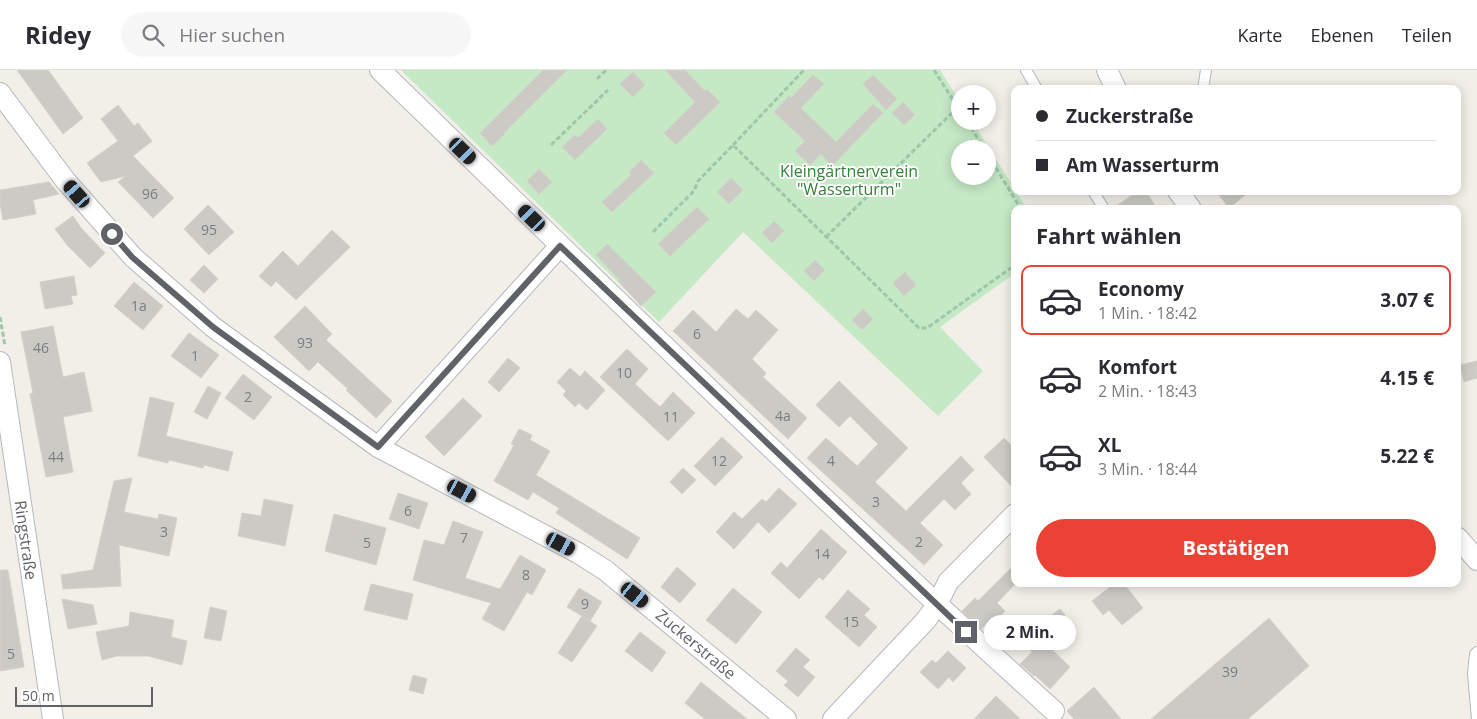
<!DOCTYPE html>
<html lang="de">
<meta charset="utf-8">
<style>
:root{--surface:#fff;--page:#f7f7f7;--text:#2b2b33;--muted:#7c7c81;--line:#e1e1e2;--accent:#ea4335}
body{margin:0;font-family:"Open Sans",sans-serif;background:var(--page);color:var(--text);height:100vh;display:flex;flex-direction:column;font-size:19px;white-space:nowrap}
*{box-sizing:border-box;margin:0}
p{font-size:16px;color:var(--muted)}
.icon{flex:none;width:28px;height:28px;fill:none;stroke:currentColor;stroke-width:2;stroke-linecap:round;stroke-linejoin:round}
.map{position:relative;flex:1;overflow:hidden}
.details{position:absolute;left:1011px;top:135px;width:450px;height:382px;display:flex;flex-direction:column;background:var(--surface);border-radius:10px;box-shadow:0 2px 12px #0003}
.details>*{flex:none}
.guide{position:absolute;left:1011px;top:15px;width:450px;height:110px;border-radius:10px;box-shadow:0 2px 12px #0003;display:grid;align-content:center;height:110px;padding:0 25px;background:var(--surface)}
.tools{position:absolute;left:951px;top:15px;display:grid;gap:10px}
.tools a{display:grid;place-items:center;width:45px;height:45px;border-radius:50%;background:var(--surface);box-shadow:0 2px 12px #0003;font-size:25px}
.scale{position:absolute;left:15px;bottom:12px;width:138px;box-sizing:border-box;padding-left:5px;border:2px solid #5f6368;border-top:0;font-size:14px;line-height:18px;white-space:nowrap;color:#5f6368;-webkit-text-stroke:4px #fff;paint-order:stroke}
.end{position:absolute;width:22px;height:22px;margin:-11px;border:6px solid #5f6368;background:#fff;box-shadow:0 0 0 2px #fff}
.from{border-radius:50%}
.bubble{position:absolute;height:35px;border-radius:18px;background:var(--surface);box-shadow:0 2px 12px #0003;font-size:16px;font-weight:700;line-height:35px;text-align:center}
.car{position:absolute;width:15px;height:30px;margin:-15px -8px;border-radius:6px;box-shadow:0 0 4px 1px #0007;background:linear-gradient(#222 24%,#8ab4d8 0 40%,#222 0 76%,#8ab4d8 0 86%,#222 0)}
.guide b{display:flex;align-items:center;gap:18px;height:48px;font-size:19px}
.guide b+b{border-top:1px solid var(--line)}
.guide i{width:12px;height:12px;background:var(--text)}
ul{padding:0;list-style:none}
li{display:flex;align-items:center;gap:15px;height:70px;margin:0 10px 8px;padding:0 15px;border:2px solid transparent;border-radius:10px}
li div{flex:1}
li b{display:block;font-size:19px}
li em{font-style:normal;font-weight:700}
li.selected{border-color:var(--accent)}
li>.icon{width:45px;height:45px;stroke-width:1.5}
h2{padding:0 25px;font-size:22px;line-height:60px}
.cta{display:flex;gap:10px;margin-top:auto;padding:10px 25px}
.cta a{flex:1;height:58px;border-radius:30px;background:var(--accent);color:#fff;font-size:20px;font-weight:700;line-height:58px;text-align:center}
header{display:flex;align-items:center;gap:30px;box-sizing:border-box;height:70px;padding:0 25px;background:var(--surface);border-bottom:1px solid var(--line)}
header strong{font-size:24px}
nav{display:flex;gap:28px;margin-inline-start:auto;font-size:18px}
.search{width:350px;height:45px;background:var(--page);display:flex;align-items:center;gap:12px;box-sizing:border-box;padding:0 18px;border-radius:28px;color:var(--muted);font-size:19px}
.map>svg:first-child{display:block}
.green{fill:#c5e8c5;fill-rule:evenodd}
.building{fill:#cccac5;stroke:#d6d1c6}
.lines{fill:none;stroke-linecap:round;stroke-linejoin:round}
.service-casing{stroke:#b5b8bc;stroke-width:12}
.minor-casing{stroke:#b5b8bc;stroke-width:22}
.path{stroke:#9cc7a9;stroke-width:3;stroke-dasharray:5 2.5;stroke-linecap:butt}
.service{stroke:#fff;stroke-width:10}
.minor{stroke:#fff;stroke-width:20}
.route{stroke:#5f6368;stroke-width:6}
.labels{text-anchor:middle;stroke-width:4;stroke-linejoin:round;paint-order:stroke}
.number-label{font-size:14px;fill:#7a7d7f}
.park-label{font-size:16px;fill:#348238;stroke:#fff}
.street-label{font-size:16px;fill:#5f6368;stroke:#fff}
</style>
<header>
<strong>Ridey</strong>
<div class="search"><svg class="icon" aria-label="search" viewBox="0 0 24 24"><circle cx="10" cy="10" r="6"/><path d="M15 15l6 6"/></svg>Hier suchen</div>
<nav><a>Karte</a><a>Ebenen</a><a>Teilen</a></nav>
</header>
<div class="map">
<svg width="1477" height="649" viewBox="0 0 1477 649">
<rect width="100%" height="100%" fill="#f1efe8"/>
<!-- green -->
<path class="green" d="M401 0H940L960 32V51H972L1027 139H1015V203L940 257 983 301 938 346 743 162 659 252ZM960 79H988V106H960Z"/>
<!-- building -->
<path class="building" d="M17 0H48L83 48 63 64Z
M543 0H567L504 63 505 64 492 76 480 63Z
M665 0H685L705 21 707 19 720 32 676 75 664 63 695 32Z
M633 2 645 15 633 27 620 14Z
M813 5 824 14 801 38 836 72 873 34 883 43 832 96 821 84 810 95 795 81 805 71 774 42 789 26 791 28Z
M873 5 897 29 886 40 863 14Z
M903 32 915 45 904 55 892 43Z
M118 35 134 56 138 53 152 71 133 86 174 128 153 148 118 112 126 106 101 112 87 93 118 71 101 49Z
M598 49 607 59 575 90 562 77 575 65 578 68Z
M641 90 654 103 612 142 602 132 631 105 629 102Z
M539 99 552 112 539 124 527 111Z
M731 108 743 120 729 134 717 122Z
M49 112 59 124 33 130 36 144 3 150 0 134V120Z
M1138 121H1146L1157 139H1112Z
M1216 121H1250L1229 138Z
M208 135 234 162 209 185 184 159Z
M697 137 709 149 670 186 658 174Z
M73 146 81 158 105 183 90 198 67 175 55 159Z
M774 151 784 161 772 173 762 163Z
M332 160 350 177 296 230 276 211 271 217 259 206 283 181 298 196Z
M607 174 656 222 641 236 618 211 620 210 596 185Z
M815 190 825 200 814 211 804 201Z
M204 195 218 209 204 223 190 210Z
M905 202 916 215 904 226 893 213Z
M74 206 77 225 71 226 73 234 45 239 40 212Z
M134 212 163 236 143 260 114 236Z
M305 236 332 264 326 270 392 331 376 348 346 320 348 319 318 292 309 301 274 267Z
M736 239 748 249 756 240 778 260 752 289 766 303 763 307 807 348 788 369 673 261 693 240 716 262Z
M863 239 873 249 862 260 852 250Z
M53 256 63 307 84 302 92 341 63 347 73 402 46 407 30 324 33 323 21 262Z
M189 263 219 285 201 308 171 286Z
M627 279 648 299 635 314 660 337 673 322 695 343 668 371 600 307Z
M508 288 520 298 499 322 488 312Z
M1477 291V308L1464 312 1460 295Z
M570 298 580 307 585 301 605 320 587 340 579 333 575 337 563 325 566 321 557 312Z
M243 304 272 327 254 350 225 328Z
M839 311 908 378 875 412 906 441 961 386 974 400 961 413 971 424 955 440 944 429 920 453 943 475 924 495 807 388 826 368 857 396 878 374 850 346 839 357 816 335Z
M208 316 221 323 207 349 194 342Z
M150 327 174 333 166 366 233 382 228 401 204 395 203 398 169 390 168 393 138 386Z
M463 328 482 346 444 386 425 367Z
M519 359 532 365 530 370 550 381 536 405 640 468 627 489 556 443 559 438 533 422 528 430 494 411 514 375 511 374Z
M722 367 743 387 715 416 694 396Z
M1004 368 1015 379V420L984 387Z
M683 398 696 410 682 424 670 412Z
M132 408 124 442 158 449 159 444 177 448 169 486 119 475 121 516 63 519 61 505 93 500 114 411Z
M779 418 797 434 769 463 758 452 734 479 716 462 734 442 742 449 762 429 766 432Z
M398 423 428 433 419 459 389 449Z
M264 429 293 435 285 476 238 466 242 443 261 446Z
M334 444 386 458 376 495 325 481Z
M453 451 483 462 465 508 500 519 520 485 546 500 532 525 527 522 504 561 482 549 491 533 413 510 424 470 444 475Z
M821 459 847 482 823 510 819 507 799 529 771 503 781 492 787 498Z
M1015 494V514L997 533 1005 541 992 555 988 552 981 559 962 541 975 528 978 531Z
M677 497 696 514 680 533 661 517Z
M0 500H8L24 597 0 601Z
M371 514 413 524 407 550 364 540Z
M1114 514H1124L1143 538 1122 555 1109 540 1103 545 1092 531Z
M579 518 602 532 590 551 567 537Z
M733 518 762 542 736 574 706 550Z
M848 520 870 539 864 545 877 557 859 577 825 547Z
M62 529 93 535 97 554 68 559Z
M210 537 227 541 221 571 204 568Z
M1060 539 1065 545 1042 570 1070 597 1050 619 1035 605 1034 606 1020 594 1032 582 1019 570Z
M130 542 174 550 171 567 187 571 182 595 148 586H117L102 590 96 562 129 556Z
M582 546 597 556 572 592 558 583Z
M1269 548 1309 596 1248 649H1151Z
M640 562 666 582 652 602 625 581Z
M796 578 810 590 803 597 815 607 798 627 784 615 788 611 776 601Z
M948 581 966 598 953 612 949 607 938 619 920 602 932 590 936 593Z
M413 605 427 609 423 624 409 620Z
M701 612 747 649H705L685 633Z
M1094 617 1121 649H1074L1067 641Z
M996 626 1020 649H974Z"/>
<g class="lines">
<defs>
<path id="service" d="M1026 0 1037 19
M1203 19 1206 0
M1093 121 1104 139
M1477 649 1473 604 1475 584 1477 582"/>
<path id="minor" d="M380 0C602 216 824 433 1054 641
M1107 0 1116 19
M0 23 65 110 133 187 213 257 378 377 578 483 605 500 786 649
M1178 121 1191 139
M0 292 53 649
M378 377 560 176
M1458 468 1477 490
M833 649 926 550 937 535 948 512 1015 444"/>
</defs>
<!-- service casing -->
<use href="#service" class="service-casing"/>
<!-- minor casing -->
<use href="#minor" class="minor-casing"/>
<!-- path -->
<path class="path" d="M934 0 960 41
M597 9 606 0
M967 51 984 79
M551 75 608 20
M733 75 804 0
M988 85 1021 139
M653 162 694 121 698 111 733 75 919 258H927L1015 195
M826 167 958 37
M0 247 5 276"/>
<!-- service -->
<use href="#service" class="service"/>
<!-- minor -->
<use href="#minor" class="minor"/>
</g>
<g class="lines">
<!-- route -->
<path class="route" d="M112 164 132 187 213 257 378 377 560 176 966 562"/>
</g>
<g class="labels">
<!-- number labels -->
<g class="number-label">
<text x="150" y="129">96</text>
<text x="209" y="165">95</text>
<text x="139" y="241">1a</text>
<text x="697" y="269">6</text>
<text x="305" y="278">93</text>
<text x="41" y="283">46</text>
<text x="195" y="291">1</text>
<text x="624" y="308">10</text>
<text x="248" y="332">2</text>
<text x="783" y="351">4a</text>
<text x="671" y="352">11</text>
<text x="56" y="392">44</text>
<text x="719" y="396">12</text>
<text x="831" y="396">4</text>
<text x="876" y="437">3</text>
<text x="408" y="446">6</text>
<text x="164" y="467">3</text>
<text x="464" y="473">7</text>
<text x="919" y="477">2</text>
<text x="367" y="478">5</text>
<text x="822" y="489">14</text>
<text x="526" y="510">8</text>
<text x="585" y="539">9</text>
<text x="851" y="557">15</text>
<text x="11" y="589">5</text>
<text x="1230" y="607">39</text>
</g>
<!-- park labels -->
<g class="park-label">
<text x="849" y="107">Kleingärtnerverein<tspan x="849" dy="18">"Wasserturm"</tspan></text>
</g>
<!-- street labels -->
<g class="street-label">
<text transform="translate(26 470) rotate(82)" y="6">Ringstraße</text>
<text transform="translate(696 574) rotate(40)" y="6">Zuckerstraße</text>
</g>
</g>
</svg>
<div class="tools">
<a>+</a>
<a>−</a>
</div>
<div class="scale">50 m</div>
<i class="end from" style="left:112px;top:164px"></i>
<i class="end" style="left:966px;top:562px"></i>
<div class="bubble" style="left:984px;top:545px;width:92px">2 Min.</div>
<i class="car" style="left:463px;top:81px;rotate:134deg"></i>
<i class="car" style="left:77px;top:124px;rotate:319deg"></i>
<i class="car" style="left:532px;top:148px;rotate:314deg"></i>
<i class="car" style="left:462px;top:421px;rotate:118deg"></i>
<i class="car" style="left:561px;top:474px;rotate:118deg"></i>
<i class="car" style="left:635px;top:525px;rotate:129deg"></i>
<div class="guide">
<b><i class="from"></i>Zuckerstraße</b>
<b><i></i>Am Wasserturm</b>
</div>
<section class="details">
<h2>Fahrt wählen</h2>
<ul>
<li class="selected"><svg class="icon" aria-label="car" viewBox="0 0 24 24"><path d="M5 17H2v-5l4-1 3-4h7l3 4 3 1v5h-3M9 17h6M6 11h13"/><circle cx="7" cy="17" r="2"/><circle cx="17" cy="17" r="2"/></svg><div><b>Economy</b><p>1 Min. · 18:42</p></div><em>3.07 €</em></li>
<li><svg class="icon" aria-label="car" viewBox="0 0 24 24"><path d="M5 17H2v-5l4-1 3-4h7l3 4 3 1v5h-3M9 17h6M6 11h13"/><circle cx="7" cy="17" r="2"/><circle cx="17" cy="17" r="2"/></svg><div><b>Komfort</b><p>2 Min. · 18:43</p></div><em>4.15 €</em></li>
<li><svg class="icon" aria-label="car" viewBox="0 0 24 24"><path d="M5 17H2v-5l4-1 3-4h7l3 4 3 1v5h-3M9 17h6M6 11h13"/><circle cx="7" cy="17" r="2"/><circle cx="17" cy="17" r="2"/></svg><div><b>XL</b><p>3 Min. · 18:44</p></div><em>5.22 €</em></li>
</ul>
<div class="cta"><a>Bestätigen</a></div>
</section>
</div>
